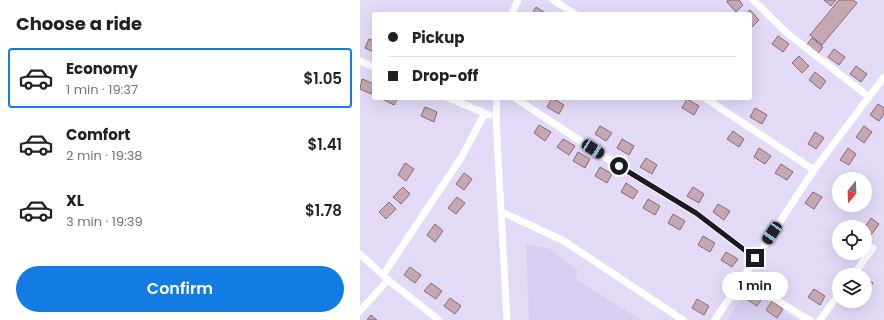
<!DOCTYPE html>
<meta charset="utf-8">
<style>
:root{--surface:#fff;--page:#f6f6f6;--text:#202124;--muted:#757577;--line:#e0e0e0;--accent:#127ce3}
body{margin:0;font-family:Poppins,sans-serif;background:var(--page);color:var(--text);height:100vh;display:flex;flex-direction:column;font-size:15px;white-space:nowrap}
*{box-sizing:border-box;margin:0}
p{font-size:13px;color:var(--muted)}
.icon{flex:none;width:22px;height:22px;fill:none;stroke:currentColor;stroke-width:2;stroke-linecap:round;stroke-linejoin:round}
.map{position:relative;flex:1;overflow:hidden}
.details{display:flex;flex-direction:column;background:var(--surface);width:360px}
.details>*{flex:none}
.hud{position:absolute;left:12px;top:12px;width:380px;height:88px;border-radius:4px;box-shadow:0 4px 16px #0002;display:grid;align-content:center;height:88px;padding:0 16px;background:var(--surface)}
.needle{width:26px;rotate:199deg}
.fabs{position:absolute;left:472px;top:172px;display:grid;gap:8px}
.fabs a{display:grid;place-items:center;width:40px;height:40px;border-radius:50%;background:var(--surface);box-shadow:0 4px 16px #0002;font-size:20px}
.end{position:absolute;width:18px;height:18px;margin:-9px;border:5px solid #1c1923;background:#fff;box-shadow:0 0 0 2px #fff}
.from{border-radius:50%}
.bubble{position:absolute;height:28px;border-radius:14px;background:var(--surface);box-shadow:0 4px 16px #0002;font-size:13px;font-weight:600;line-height:28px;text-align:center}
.car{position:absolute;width:12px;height:24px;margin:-12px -6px;border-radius:5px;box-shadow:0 0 3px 1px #0007;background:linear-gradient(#222 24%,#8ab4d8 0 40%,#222 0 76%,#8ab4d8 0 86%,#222 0)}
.hud b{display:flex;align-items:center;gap:14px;height:38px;font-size:15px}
.hud b+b{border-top:1px solid var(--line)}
.hud i{width:10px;height:10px;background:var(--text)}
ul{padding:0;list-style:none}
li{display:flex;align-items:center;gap:12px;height:60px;margin:0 8px 6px;padding:0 8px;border:2px solid transparent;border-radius:4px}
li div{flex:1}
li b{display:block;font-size:15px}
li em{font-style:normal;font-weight:600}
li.active{border-color:var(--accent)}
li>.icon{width:36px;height:36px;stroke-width:1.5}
h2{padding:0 16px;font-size:18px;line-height:48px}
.action{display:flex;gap:8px;margin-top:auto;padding:8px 16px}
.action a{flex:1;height:46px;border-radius:24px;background:var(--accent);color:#fff;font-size:16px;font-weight:600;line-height:46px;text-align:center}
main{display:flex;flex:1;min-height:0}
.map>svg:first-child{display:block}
.built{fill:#d8cef1}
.building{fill:#c7a8b2;stroke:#866973}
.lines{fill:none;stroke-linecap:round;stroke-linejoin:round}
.minor{stroke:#fff;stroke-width:7}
.route{stroke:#1c1923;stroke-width:5}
</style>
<main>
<section class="details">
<h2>Choose a ride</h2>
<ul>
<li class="active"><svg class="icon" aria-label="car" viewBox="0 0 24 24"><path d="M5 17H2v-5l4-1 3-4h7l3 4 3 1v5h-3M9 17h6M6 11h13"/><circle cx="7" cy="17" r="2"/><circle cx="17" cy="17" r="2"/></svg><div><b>Economy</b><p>1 min · 19:37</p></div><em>$1.05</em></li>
<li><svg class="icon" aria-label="car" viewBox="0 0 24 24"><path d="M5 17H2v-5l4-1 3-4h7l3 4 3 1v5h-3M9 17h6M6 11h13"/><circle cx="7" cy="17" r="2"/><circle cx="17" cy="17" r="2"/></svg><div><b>Comfort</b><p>2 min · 19:38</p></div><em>$1.41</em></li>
<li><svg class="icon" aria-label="car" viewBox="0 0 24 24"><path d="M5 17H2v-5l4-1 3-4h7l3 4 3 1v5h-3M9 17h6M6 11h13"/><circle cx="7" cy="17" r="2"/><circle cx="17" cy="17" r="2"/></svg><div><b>XL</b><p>3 min · 19:39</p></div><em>$1.78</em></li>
</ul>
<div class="action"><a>Confirm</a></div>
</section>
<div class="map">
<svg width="524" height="320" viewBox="0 0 524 320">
<rect width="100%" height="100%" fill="#e2daf7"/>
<!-- built -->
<path class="built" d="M166 244 190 249 218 271 215 279 281 320H169Z
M389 288 435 319 439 320H367Z"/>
<!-- building -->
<path class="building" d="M368 0H379L383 5 376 12 367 2Z
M464 0H476L471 6Z
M479 0H493L497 3 462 45 450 35Z
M176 7 187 14H172Z
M390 10 399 20 392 27 390 25V14H385Z
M418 36 429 44 423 52 412 44Z
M452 38 463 47 457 55 446 46Z
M9 39 14 41V52L5 48Z
M474 49 485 57 479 65 468 57Z
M439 56 449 66 442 73 432 63Z
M496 66 507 74 501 82 490 74Z
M455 72 466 81 460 89 449 80Z
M2 79 14 84 11 94 0 89Z
M23 98H38L34 105 22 99Z
M192 98 204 105 199 114 187 107Z
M327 99 339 106 334 115 322 108Z
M518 104 524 108V114L519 121 510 115Z
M65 107 77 112 74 122 61 116Z
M395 108 407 115 402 124 390 117Z
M179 125 191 132 185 141 174 133Z
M240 126 252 133 246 141 235 134Z
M504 126 512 132 504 143 496 137Z
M373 131 384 139 379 147 367 139Z
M455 132 464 138 456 149 448 144Z
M203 139 215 146 209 155 197 147Z
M262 139 274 146 269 155 257 148Z
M399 148 411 156 405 164 394 157Z
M488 148 496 154 489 165 480 160Z
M218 152 230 159 225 168 213 161Z
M286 158 297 165 292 174 280 167Z
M45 163 54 169 46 181 38 175Z
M421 164 433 172 427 180 415 173Z
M240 167 252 174 247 183 235 176Z
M104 173 112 179 104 190 96 184Z
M266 183 278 191 273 199 261 192Z
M43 187 50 194 41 204 33 197Z
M333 187 344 194 339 203 327 196Z
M453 192 462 197 454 209 445 203Z
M97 197 105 203 96 214 88 208Z
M288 199 300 206 295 215 283 208Z
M29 202 36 209 26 219 19 212Z
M358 204 370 211 364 220 353 212Z
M313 214 325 221 320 230 308 223Z
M511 218 519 224 511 235 505 231V227Z
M75 224 83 231 75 242 67 235Z
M343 236 355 243 350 252 338 245Z
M366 252 378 259 372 267 361 260Z
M50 267 61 275 55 283 44 275Z
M505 277 513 283 505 293Z
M71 283 82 291 76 299 64 291Z
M391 289 403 297 397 306 385 298Z
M454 289 465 296 460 305 448 297Z
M90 298 101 306 95 314 84 306Z
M337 299 349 306 344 315 332 308Z
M412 301 423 309 417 318 406 310Z
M11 315 17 320H7Z"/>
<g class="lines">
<!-- minor -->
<path class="minor" d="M193 0 215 14
M393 0 427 33 509 97
M152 14 158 0
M0 61 14 67
M89 98 129 115
M137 98 136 118 147 320
M155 98 259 166 336 213 395 258
M345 98 454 170
M142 212 204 241 323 320
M0 254 28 280 79 320
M23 275 101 158 125 113
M493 275 513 248
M382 278 442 316 450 320
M0 311 28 280
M355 320 454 170 524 77
M460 320 479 294"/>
</g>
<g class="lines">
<!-- route -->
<path class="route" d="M259 166 336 213 395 258"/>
</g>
</svg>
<div class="fabs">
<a><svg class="needle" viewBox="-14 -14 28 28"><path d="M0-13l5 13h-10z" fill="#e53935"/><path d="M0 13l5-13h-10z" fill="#757577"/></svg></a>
<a><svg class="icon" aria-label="locate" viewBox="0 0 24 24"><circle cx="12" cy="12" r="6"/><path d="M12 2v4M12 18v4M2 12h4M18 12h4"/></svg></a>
<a><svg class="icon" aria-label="layers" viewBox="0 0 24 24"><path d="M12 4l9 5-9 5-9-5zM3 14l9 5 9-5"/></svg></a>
</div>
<i class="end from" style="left:259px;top:166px"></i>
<i class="end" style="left:395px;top:258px"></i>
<div class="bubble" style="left:362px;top:272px;width:66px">1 min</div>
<i class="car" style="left:233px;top:149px;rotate:123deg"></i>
<i class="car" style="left:412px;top:233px;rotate:214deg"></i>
<div class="hud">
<b><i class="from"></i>Pickup</b>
<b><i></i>Drop-off</b>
</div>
</div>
</main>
